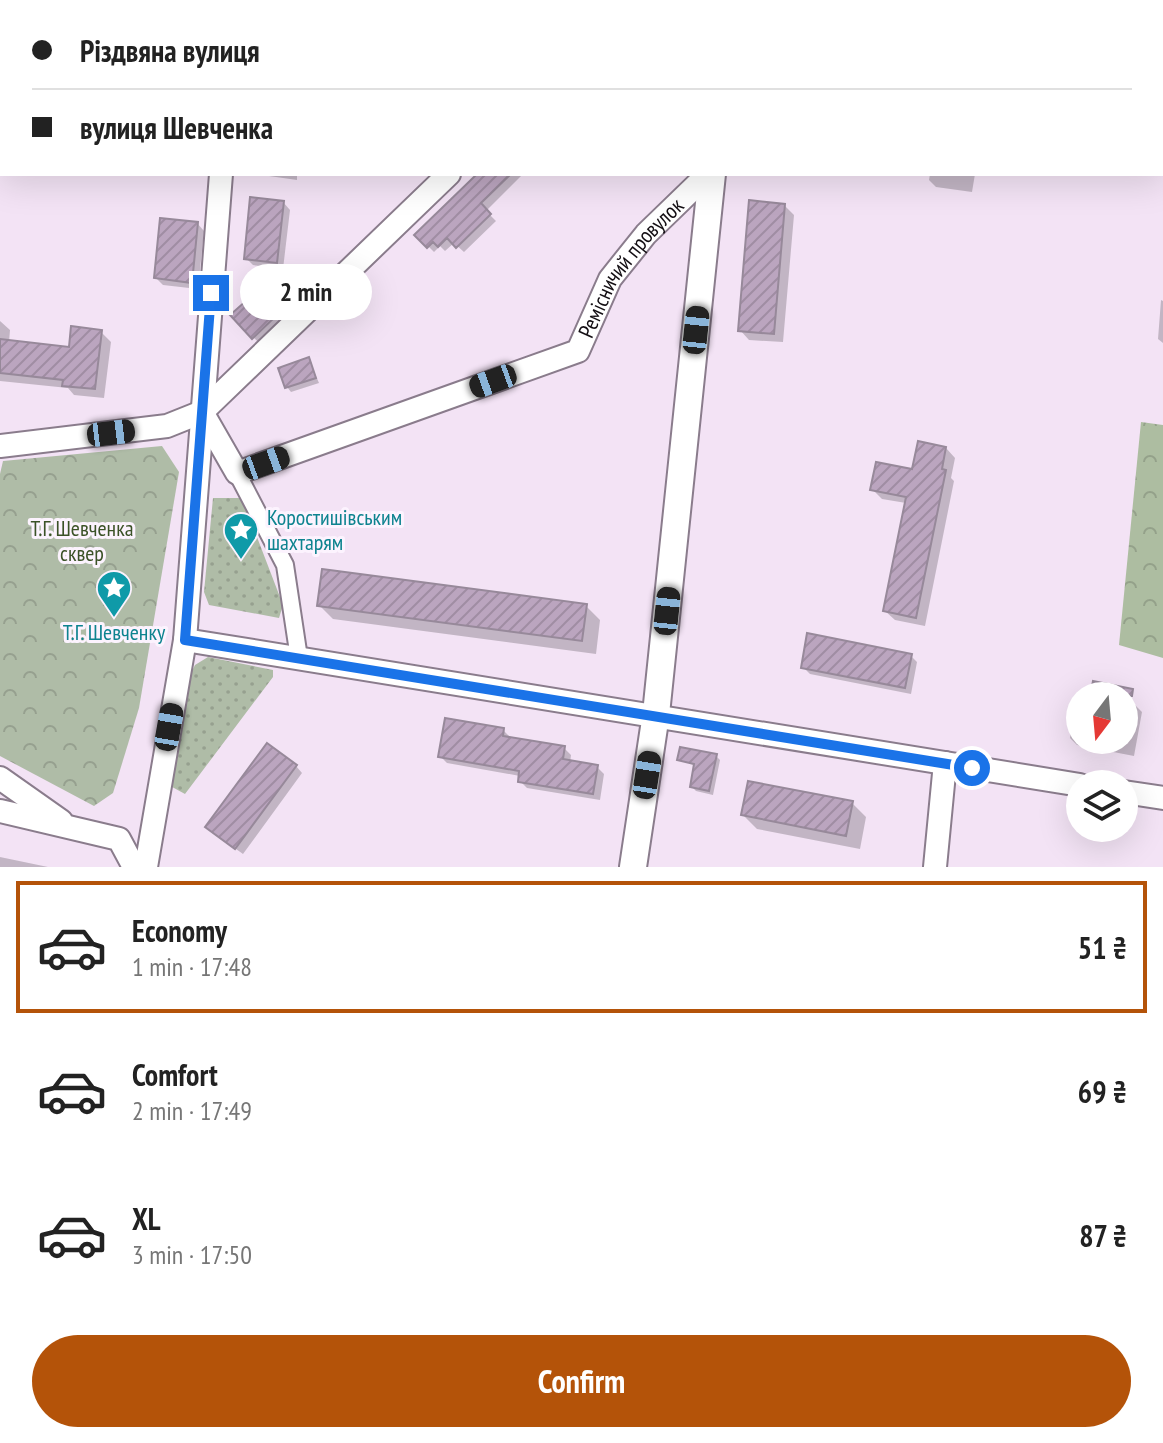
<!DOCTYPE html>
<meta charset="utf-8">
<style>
:root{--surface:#fff;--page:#f6f6f6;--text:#222;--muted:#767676;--line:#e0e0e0;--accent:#b45309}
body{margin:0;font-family:"PT Sans Narrow",sans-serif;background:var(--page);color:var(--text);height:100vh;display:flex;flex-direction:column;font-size:30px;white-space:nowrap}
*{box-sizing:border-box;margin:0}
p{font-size:26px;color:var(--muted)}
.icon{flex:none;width:44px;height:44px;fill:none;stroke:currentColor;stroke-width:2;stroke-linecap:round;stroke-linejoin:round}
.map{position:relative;height:867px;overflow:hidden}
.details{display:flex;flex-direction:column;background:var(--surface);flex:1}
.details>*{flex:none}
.top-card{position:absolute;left:0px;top:0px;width:1164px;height:176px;box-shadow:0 8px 32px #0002;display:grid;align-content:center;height:176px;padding:0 32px;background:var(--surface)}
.needle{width:52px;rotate:196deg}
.buttons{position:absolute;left:1066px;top:682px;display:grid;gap:16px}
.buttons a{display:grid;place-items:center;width:72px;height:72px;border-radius:50%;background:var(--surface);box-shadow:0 8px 32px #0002;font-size:40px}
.end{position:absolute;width:36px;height:36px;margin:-18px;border:10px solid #1a73e8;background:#fff;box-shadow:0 0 0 4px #fff}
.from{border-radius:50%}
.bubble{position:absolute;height:56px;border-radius:28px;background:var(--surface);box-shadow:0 8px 32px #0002;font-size:26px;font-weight:800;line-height:56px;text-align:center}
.car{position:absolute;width:24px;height:48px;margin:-24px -12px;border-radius:10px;box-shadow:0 0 6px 2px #0007;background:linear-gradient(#222 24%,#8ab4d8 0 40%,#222 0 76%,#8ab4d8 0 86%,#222 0)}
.top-card b{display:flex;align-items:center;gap:28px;height:76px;font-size:30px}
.top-card b+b{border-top:2px solid var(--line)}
.top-card i{width:20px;height:20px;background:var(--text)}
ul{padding:14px 0 0;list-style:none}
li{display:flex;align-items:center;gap:24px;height:132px;margin:0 16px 12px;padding:0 16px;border:4px solid transparent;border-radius:0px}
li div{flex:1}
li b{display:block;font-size:30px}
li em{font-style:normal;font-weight:800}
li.selected{border-color:var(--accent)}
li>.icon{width:72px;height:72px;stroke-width:1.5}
.action{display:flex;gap:16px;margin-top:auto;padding:16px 32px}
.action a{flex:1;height:92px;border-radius:48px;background:var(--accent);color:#fff;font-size:32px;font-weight:800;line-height:92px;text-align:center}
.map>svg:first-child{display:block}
.grass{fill:url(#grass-dots)}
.forest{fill:url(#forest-crowns)}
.park{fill:url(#park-crowns)}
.shadow{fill:#0003}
.building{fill:url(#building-hatch);stroke:#97899a;stroke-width:2}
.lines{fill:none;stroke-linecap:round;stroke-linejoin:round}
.pedestrian-casing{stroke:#8a7c8c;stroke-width:20}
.minor-casing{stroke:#8a7c8c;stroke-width:26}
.tertiary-casing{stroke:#8a7c8c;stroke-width:30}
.pedestrian{stroke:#fff;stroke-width:16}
.minor{stroke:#fff;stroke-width:22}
.tertiary{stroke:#fff;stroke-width:26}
.route{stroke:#1a73e8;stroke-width:10}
.labels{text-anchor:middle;stroke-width:6;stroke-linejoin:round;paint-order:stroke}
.street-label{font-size:22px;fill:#130e13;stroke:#fcf3fe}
.culture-label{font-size:22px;fill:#0d838f;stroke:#fcf3fe;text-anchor:start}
.park-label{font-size:22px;fill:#3b5227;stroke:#fcf3fe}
</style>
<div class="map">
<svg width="1163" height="867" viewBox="0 0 1163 867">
<defs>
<pattern id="grass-dots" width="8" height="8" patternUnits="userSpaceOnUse" patternTransform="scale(2)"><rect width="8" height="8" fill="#afbca7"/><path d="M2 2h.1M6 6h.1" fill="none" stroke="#96a08f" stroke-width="1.8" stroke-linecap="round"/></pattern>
<pattern id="forest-crowns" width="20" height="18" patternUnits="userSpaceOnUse" patternTransform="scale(2)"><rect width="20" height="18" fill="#adbda1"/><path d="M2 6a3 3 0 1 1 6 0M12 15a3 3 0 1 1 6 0" fill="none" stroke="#94a18a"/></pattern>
<pattern id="park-crowns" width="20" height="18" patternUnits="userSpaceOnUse" patternTransform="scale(2)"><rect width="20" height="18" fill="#afbca7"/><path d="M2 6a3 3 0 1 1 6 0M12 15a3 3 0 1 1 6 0" fill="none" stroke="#96a08f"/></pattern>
<pattern id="building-hatch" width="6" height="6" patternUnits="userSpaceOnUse" patternTransform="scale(2)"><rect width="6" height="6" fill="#bba5bf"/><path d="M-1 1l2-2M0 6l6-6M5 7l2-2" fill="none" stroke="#a08da3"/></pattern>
</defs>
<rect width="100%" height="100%" fill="#f3e3f5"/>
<!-- grass -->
<path class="grass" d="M213 498H242L283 605 279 618 209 605 204 592Z
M208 657 273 670V677L185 794 163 782 191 673 195 665Z"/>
<!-- forest -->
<path class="forest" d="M1141 422 1163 425V658L1119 645Z"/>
<!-- park -->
<path class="park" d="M162 446 179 472 139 708 113 793 94 806 0 756V474L3 461Z"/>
<!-- shadow -->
<path class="shadow" d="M446 0H475L472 2Z
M661 0H696L698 2H663Z
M255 174H297V180Z
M480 174H523L486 211 496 221 464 252 454 243 445 251 440 246 434 252 417 235Z
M930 174H975L972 192 936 187 929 180Z
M283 202 290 210 283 269 253 265 246 258Z
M784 205 794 215 783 342 749 340 740 330Z
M197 223 204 231 198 289 163 285 156 278Z
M256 295 280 321 258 342 233 316Z
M1161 300 1163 301V343L1158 339Z
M0 321 10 330 9 342 70 349 101 332 111 342 104 398 74 395 68 388 0 381Z
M309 360 319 383 291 392 287 387Z
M946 448 955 458 951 478 954 481 925 626 895 620 885 611 906 503 882 499 873 490 914 471Z
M319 605 586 606 600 620 596 654 333 619Z
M911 656 917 662 911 694 810 674 803 667Z
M1078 694 1085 696H1080V740H1124V703L1135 705 1142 712 1134 756 1077 745 1070 738Z
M503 730 510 737 564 748 571 755 570 763 597 767 604 774 600 800 527 788 520 781V776L447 763 440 756Z
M716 756 720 760 713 795 696 791 692 787 696 766 680 759Z
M296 766 302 773 243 854 215 834Z
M852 803 866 817 860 849 757 829 743 815Z
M0 857 48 867H0Z"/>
<!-- building -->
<path class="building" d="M477 174H511L481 203 491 214 456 248 447 238 438 247 433 242 427 248 414 235Z
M250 197 284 201 277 263 244 259Z
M749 200 785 204 774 334 738 331Z
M160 218 198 222 192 283 154 278Z
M256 292 277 315 252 339 230 315Z
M71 326 102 330 95 389 62 386 63 380 0 373V339L69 347Z
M309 357 316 378 285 388 278 368Z
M918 441 946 447 942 469 946 470 916 618 883 611 906 497 870 490 876 462 912 469Z
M322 569 587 604 582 641 317 606Z
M807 633 912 654 905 688 801 668Z
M1093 681 1133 689 1132 696H1090Z
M445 718 504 728 503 736 565 746 563 759 598 765 593 794 518 782 519 771 438 757Z
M267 743 297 765 235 849 205 827Z
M680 747 717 754 709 791 690 787 694 764 677 760Z
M748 781 853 801 846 836 741 815Z"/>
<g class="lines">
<defs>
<path id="pedestrian" d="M237 473 285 565 299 658"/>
<g id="minor">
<path d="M235 2V0"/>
<path d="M628 2 630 0"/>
<path d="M0 4 1 0"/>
<path id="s1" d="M202 412 237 473 578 351 610 279 646 234 708 174"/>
<path d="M0 446 167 426 202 412 449 174"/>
<path d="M185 640 1080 785"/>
<path d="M0 778 61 821"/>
<path d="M1124 792 1163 798"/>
<path d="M0 811 119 839 134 867"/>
<path d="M146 867 185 640 221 174"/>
<path d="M935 867 945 763"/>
</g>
<path id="tertiary" d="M730 2V0
M633 867 656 714 712 174"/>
</defs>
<!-- pedestrian casing -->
<use href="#pedestrian" class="pedestrian-casing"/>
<!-- minor casing -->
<use href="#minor" class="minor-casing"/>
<!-- tertiary casing -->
<use href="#tertiary" class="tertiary-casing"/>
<!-- pedestrian -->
<use href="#pedestrian" class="pedestrian"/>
<!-- minor -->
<use href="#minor" class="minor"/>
<!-- tertiary -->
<use href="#tertiary" class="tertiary"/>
</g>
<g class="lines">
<!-- route -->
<path class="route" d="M211 293 185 640 972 768"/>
</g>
<!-- icons -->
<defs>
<symbol id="sight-pin" viewBox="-11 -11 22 30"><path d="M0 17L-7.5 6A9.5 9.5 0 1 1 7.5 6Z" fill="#0f9aa8" stroke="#fcf3fe"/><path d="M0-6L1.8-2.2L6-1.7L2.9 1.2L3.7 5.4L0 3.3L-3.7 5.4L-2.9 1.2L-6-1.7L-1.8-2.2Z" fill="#fff"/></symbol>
</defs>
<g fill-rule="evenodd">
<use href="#sight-pin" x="221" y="510" width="40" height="54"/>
<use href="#sight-pin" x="94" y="568" width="40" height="54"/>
</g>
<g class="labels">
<!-- street labels -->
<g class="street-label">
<text dy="8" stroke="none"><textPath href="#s1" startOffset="532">Ремісничий провулок</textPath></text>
</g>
<!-- culture labels -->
<g class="culture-label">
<text x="267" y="525">Коростишівським<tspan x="267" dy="25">шахтарям</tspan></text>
<text x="114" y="640" text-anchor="middle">Т.Г. Шевченку</text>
</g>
<!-- park labels -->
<g class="park-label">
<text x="82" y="536">Т.Г. Шевченка<tspan x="82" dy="25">сквер</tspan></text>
</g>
</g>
</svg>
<div class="buttons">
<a><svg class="needle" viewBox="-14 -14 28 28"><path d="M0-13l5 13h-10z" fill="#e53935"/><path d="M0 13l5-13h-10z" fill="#767676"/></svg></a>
<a><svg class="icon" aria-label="layers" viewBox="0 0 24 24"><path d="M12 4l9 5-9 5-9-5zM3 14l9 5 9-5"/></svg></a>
</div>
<i class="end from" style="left:972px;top:768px"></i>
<i class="end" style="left:211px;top:293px"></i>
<div class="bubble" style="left:240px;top:264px;width:132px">2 min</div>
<i class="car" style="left:696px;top:330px;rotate:6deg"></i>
<i class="car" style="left:493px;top:381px;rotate:250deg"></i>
<i class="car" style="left:111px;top:433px;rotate:83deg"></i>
<i class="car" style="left:266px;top:463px;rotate:70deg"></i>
<i class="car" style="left:667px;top:611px;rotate:6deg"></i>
<i class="car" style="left:169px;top:727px;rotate:10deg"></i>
<i class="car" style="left:647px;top:775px;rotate:9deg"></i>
<div class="top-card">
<b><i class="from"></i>Різдвяна вулиця</b>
<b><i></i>вулиця Шевченка</b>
</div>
</div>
<section class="details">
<ul>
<li class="selected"><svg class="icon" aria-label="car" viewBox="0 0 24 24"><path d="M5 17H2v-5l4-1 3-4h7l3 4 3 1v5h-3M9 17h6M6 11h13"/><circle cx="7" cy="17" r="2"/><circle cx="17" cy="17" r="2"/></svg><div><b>Economy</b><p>1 min · 17:48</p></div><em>51 ₴</em></li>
<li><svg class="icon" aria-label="car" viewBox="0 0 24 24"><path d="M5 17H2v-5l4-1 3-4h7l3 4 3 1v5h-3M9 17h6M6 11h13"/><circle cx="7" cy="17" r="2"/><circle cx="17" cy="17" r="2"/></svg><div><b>Comfort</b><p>2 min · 17:49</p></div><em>69 ₴</em></li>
<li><svg class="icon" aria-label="car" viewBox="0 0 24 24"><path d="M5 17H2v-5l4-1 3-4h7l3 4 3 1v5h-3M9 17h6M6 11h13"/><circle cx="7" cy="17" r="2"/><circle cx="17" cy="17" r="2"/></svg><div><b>XL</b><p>3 min · 17:50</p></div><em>87 ₴</em></li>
</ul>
<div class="action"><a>Confirm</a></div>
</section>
